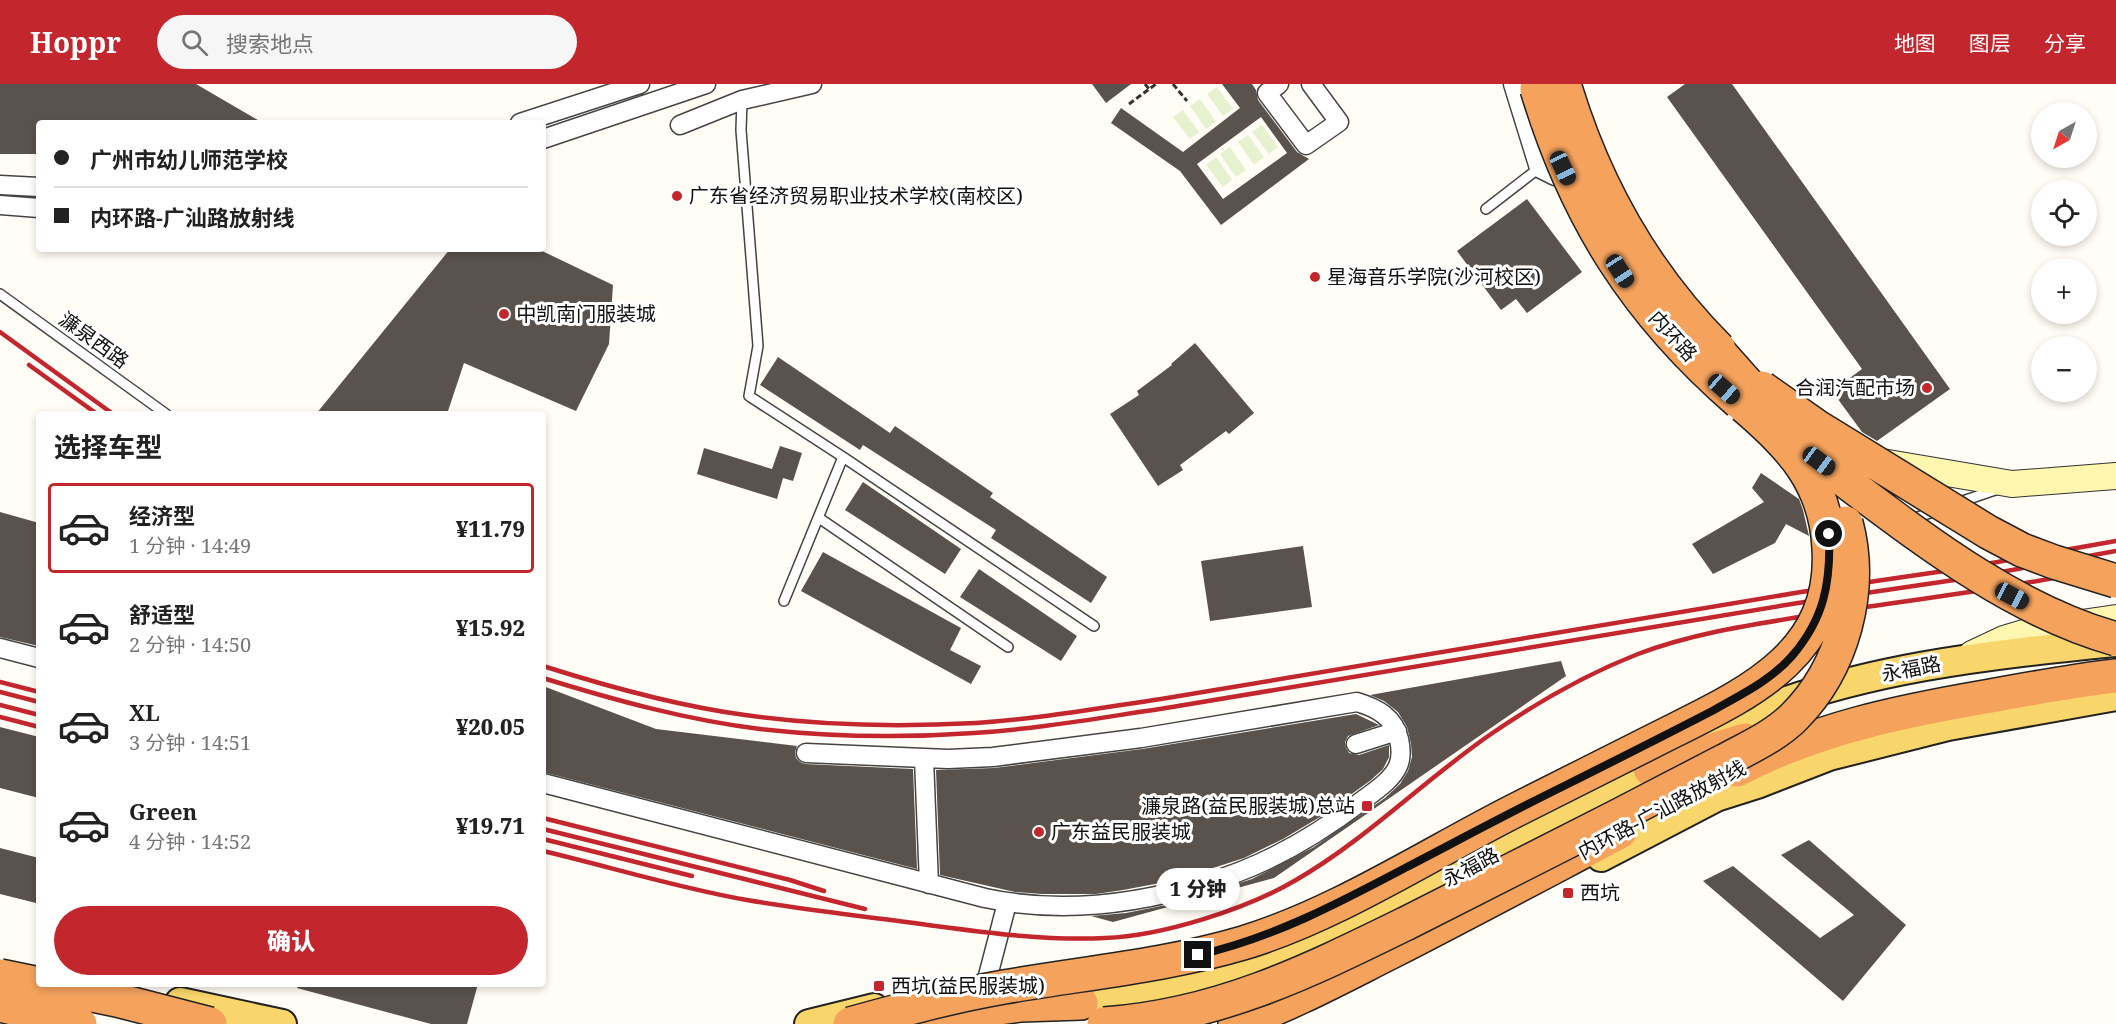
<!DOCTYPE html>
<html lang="zh">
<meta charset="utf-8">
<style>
:root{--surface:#fff;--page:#f6f6f6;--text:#222;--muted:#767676;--line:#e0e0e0;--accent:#c4262e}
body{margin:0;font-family:"Noto Serif","Noto Sans SC",serif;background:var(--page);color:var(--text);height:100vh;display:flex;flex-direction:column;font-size:22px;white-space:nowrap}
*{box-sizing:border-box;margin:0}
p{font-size:20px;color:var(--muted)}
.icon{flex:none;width:33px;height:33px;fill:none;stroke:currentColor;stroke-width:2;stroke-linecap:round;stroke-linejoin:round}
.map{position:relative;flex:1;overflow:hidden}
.drawer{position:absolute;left:36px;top:327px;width:510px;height:576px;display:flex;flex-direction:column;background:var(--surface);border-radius:6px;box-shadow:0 3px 9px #0003}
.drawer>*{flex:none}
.guide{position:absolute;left:36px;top:36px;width:510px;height:132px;border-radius:6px;box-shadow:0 3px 9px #0003;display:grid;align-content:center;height:132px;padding:0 18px;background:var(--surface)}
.needle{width:39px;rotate:219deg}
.controls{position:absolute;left:2031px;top:18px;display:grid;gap:12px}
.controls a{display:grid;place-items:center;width:66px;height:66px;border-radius:50%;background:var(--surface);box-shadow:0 3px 9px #0003;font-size:30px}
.end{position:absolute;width:27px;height:27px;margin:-14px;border:8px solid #111;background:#fff;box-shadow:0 0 0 3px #fff}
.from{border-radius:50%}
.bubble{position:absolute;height:42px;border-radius:21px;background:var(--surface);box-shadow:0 3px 9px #0003;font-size:20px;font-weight:800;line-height:42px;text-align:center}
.car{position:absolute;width:18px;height:36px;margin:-18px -9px;border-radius:8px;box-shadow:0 0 4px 2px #0007;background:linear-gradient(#222 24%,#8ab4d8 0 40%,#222 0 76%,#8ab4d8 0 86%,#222 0)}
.guide b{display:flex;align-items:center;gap:21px;height:57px;font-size:22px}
.guide b+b{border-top:2px solid var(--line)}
.guide i{width:15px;height:15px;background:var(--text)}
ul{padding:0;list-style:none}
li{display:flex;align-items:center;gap:18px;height:90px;margin:0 12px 9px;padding:0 6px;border:3px solid transparent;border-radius:6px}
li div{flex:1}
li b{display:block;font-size:22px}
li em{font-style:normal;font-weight:800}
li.active{border-color:var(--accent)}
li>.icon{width:54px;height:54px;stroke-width:1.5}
h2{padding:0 18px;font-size:27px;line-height:72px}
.action{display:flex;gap:12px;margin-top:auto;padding:12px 18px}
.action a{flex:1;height:69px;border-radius:36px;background:var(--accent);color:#fff;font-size:24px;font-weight:800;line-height:69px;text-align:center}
header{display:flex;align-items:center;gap:36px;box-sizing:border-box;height:84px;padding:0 30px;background:var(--accent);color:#fff}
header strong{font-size:28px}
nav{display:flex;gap:33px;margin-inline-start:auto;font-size:21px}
.search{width:420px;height:54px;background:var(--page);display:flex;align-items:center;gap:15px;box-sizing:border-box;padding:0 21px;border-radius:33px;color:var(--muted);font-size:22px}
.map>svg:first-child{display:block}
.pitch{fill:#e6f2cf}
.building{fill:#5a524d;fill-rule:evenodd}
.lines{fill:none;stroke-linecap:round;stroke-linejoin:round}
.lane-casing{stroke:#444;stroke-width:12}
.street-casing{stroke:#444;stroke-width:21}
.secondary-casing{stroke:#333;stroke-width:28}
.primary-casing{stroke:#222;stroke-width:32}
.highway-casing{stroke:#222;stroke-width:36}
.path{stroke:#333;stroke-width:3;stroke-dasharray:6 3;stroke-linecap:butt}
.lane{stroke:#fff;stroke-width:9}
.street{stroke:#fff;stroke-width:18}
.secondary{stroke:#fff6b0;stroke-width:26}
.primary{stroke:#f9d66b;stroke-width:28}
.highway{stroke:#f5a25d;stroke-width:33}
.rail{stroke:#c4262e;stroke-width:4.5}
.highway-bridge-casing{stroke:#222;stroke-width:36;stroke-linecap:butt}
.highway-bridge{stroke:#f5a25d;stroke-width:33}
.route{stroke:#111;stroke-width:8}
.poi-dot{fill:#c4262e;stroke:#fff;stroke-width:2}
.labels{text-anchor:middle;stroke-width:6;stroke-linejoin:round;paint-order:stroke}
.poi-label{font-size:20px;fill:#111;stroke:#fff;text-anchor:start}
.street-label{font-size:20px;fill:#111;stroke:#fff}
</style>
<header>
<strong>Hoppr</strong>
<div class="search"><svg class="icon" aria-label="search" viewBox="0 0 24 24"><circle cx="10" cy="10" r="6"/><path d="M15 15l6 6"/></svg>搜索地点</div>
<nav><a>地图</a><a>图层</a><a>分享</a></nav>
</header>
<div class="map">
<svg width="2116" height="940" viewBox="0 0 2116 940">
<rect width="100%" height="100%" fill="#fffdf5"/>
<!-- pitch -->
<path class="pitch" d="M1217 3 1233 25 1223 32 1207 10Z
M1200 15 1216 38 1206 45 1190 22Z
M1183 26 1199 48 1190 55 1173 33Z
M1262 41 1278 63 1269 70 1252 48Z
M1248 51 1264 73 1254 81 1238 58Z
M1230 63 1246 86 1236 93 1220 70Z
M1216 73 1232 96 1223 103 1206 81Z"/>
<!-- building -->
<path class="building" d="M0 0H196L263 39H39V70H0Z
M1092 0H1131L1106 19Z
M1222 0H1252L1256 6 1258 16 1297 68 1309 75 1221 141 1180 87 1111 39 1121 24 1183 68 1240 24ZM1261 33 1287 69 1223 115 1197 80Z
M1685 0H1732L1950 305 1877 357 1862 348 1832 307 1862 285 1667 13Z
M1527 115 1582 188 1527 229 1516 215 1501 226 1457 167Z
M450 165H538L613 201 609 260 576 327 464 279 447 330H316Z
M1195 259 1254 329 1229 350 1226 347 1180 381 1183 386 1158 402 1110 330 1139 311 1137 307 1172 281 1171 280Z
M778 273 890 349 895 342 993 409 990 413 1107 493 1091 519 991 454 996 446 863 361 860 366 760 301Z
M780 362 802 369 793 397 783 394 777 415 697 390 704 364 772 385Z
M1761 389 1799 415 1803 426 1809 452 1786 440 1775 459 1713 490 1692 460 1764 418 1752 404Z
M863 398 961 465 945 490 845 426Z
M0 428 39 439V562L0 553Z
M1303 462 1312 523 1210 537 1201 477Z
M823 468 961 544 950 566 981 582 971 600 801 507Z
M979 485 1077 552 1061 577 960 513Z
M1561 577 1566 592 1274 794 1113 838 1091 832 1126 829 1181 818 1252 795 1314 763 1385 714 1400 700 1408 687 1412 673 1411 660 1407 643 1398 628 1384 617 1370 611Z
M543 602 656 645 797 662 795 668 796 674 800 678 805 680 913 685 917 785 543 688Z
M1356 630 1379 641 1348 652 1345 658 1346 664 1349 669 1359 671 1389 661V673L1383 685 1371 696 1320 733 1283 755 1244 774 1176 796 1123 806 1096 810H1042L1015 808 940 791 936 686 994 684 1142 665Z
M0 643 39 653V714L0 704Z
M1809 756 1906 841 1843 917 1703 797 1733 782 1820 854 1854 831 1781 771Z
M0 764 39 774V808L36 819 0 810Z
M298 900H478L467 940H431L297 904Z"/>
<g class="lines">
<defs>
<path id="lane" d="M742 16 741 46 758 262 749 312 843 373 784 517
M1486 125 1539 84
M0 210 166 330
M843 373 1094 542
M1957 419 1998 405
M819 434 1008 563
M1909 436 1939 426"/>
<path id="street" d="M1279 0 1267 9 1306 61 1339 38 1311 0
M1513 0 1539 84 1555 92
M520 39 640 0
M680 41 742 16 812 0
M543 55 706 0
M0 101 39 103
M0 121 39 124
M0 564 39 574
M1356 660 1397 647
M924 675 929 800
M543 699 985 814C1060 830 1134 821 1206 799 1263 783 1316 752 1363 716 1375 707 1392 696 1398 682 1402 673 1401 664 1399 655 1394 633 1377 624 1357 618L1141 654 993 673 948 675 806 669
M984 907 1007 819"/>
<path id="secondary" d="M1882 378 2012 400 2116 392
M1972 570 2004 555 2034 546 2116 534"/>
<path id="primary" d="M1601 773 1716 713 1757 700 1829 672 1948 642 2116 612
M1059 916C1091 920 1122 916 1154 911 1280 890 1393 825 1505 764 1583 722 1662 679 1740 635 1859 584 1988 571 2116 558
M180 918 282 940
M809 940 874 924"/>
<path id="highway" d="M1650 685 1745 656
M1737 686C1816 645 1898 628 1985 613 2029 605 2072 597 2116 592
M916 935 1021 921 1081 919
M1235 940C1290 921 1341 893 1393 867 1469 828 1544 788 1620 748"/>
</defs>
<!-- lane casing -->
<use href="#lane" class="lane-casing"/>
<!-- street casing -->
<use href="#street" class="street-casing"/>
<!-- secondary casing -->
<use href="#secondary" class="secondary-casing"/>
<!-- primary casing -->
<use href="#primary" class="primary-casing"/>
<!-- highway casing -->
<use href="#highway" class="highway-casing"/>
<!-- path -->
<path class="path" d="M1145 0 1149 5
M1173 0 1187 17
M1129 20 1156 0"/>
<!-- lane -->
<use href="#lane" class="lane"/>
<!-- street -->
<use href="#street" class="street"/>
<!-- secondary -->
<use href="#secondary" class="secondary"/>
<!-- primary -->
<use href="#primary" class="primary"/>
<!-- highway -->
<use href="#highway" class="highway"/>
<!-- rail -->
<path class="rail" d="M0 248 113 330
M29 281 97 330
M543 582C609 603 677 622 745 631 821 642 900 643 976 639 1038 635 1100 624 1161 615L1801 508 1958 485 2116 457
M543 594C614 616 687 636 760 645 831 653 904 654 974 649 1037 645 1098 634 1160 625L1798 519 1968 494 2116 467
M0 598 39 608
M0 608 39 618
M0 621 39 631
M0 633 39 643
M543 734 790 796 824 807
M543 745 865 825
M543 755 692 792
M543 767C611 783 678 804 747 816 804 826 863 832 921 840 982 848 1044 857 1105 854 1162 852 1247 825 1296 796 1367 755 1424 696 1491 650 1536 619 1587 590 1638 570 1696 548 1757 540 1818 530 1918 515 2017 503 2116 482"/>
<defs>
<path id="highway-bridge" d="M1564 0C1594 100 1645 191 1719 265
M1537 5C1576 134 1637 230 1739 318
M1704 251 1776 332
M1762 304 1816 342 1988 448 2022 466 2054 478 2116 497
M1798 362C1896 433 1998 522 2116 555
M0 892 117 916 210 940
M0 921 80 940
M850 940C901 926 952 912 1004 903 1084 889 1165 882 1243 859 1336 831 1429 770 1516 726 1563 702 1610 679 1657 655 1740 613 1836 575 1829 464 1826 399 1791 362 1744 322
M1104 940C1218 932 1307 888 1407 839 1477 804 1546 768 1616 733 1652 714 1688 696 1724 677 1748 664 1775 652 1794 633 1843 584 1864 506 1846 439"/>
</defs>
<!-- highway-bridge casing -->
<use href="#highway-bridge" class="highway-bridge-casing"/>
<!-- highway-bridge -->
<use href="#highway-bridge" class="highway-bridge"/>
</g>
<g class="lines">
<!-- route -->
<path class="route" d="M1198 871C1273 854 1339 819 1407 783 1459 756 1511 728 1564 702 1614 677 1664 652 1714 626 1742 610 1770 597 1792 572 1824 535 1831 499 1829 450"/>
</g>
<!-- markers -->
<g class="poi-dot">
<circle cx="677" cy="112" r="6"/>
<circle cx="1315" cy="193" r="6"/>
<circle cx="504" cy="230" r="6"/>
<circle cx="1927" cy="304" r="6"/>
<rect x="1361" y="716" width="12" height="12" rx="3"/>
<circle cx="1039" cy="748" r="6"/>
<rect x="1562" y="803" width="12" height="12" rx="3"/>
<rect x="873" y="896" width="12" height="12" rx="3"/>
</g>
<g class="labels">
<!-- poi labels -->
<g class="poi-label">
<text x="689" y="119">广东省经济贸易职业技术学校(南校区)</text>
<text x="1327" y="200">星海音乐学院(沙河校区)</text>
<text x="516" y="237">中凯南门服装城</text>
<text x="1915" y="311" text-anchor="end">合润汽配市场</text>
<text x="1355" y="729" text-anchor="end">濂泉路(益民服装城)总站</text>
<text x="1051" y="755">广东益民服装城</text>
<text x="1580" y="816">西坑</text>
<text x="891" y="909">西坑(益民服装城)</text>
</g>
<!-- street labels -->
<g class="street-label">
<text transform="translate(1673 252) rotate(48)" y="7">内环路</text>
<text transform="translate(94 256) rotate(36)" y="7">濂泉西路</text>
<text transform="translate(1911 585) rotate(-11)" y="7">永福路</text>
<text transform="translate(1662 726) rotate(-28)" y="7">内环路-广汕路放射线</text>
<text transform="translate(1471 783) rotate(-28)" y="7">永福路</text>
</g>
</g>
</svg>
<div class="controls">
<a><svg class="needle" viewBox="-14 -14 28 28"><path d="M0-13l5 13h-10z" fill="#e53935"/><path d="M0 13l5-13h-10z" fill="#767676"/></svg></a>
<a><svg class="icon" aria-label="locate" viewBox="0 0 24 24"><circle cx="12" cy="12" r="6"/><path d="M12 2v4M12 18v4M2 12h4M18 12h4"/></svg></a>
<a>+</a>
<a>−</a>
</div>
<i class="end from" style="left:1829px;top:450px"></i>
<i class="end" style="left:1198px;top:871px"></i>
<div class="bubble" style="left:1156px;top:784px;width:84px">1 分钟</div>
<i class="car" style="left:1563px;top:84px;rotate:155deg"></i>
<i class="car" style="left:1620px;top:187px;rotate:147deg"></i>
<i class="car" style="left:1724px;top:305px;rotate:131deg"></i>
<i class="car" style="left:1819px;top:377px;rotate:126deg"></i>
<i class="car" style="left:2012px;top:512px;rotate:118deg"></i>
<div class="guide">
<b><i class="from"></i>广州市幼儿师范学校</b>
<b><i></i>内环路-广汕路放射线</b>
</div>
<section class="drawer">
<h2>选择车型</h2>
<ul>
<li class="active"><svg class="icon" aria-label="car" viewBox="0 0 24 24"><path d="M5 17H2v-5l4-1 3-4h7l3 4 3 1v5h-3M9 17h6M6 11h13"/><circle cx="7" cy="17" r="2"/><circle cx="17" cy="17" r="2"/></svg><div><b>经济型</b><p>1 分钟 · 14:49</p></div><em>¥11.79</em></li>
<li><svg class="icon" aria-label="car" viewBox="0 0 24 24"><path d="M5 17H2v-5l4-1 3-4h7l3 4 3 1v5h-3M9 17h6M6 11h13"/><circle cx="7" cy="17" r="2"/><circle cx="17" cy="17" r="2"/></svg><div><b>舒适型</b><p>2 分钟 · 14:50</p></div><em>¥15.92</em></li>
<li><svg class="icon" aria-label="car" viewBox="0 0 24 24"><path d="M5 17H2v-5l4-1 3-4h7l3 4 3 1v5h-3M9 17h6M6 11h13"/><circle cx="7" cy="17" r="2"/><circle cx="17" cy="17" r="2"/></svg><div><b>XL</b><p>3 分钟 · 14:51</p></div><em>¥20.05</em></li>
<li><svg class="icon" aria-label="car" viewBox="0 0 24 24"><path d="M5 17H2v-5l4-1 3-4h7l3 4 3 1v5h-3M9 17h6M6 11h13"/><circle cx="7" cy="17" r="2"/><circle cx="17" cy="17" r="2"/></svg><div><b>Green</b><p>4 分钟 · 14:52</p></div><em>¥19.71</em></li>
</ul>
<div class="action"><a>确认</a></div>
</section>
</div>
